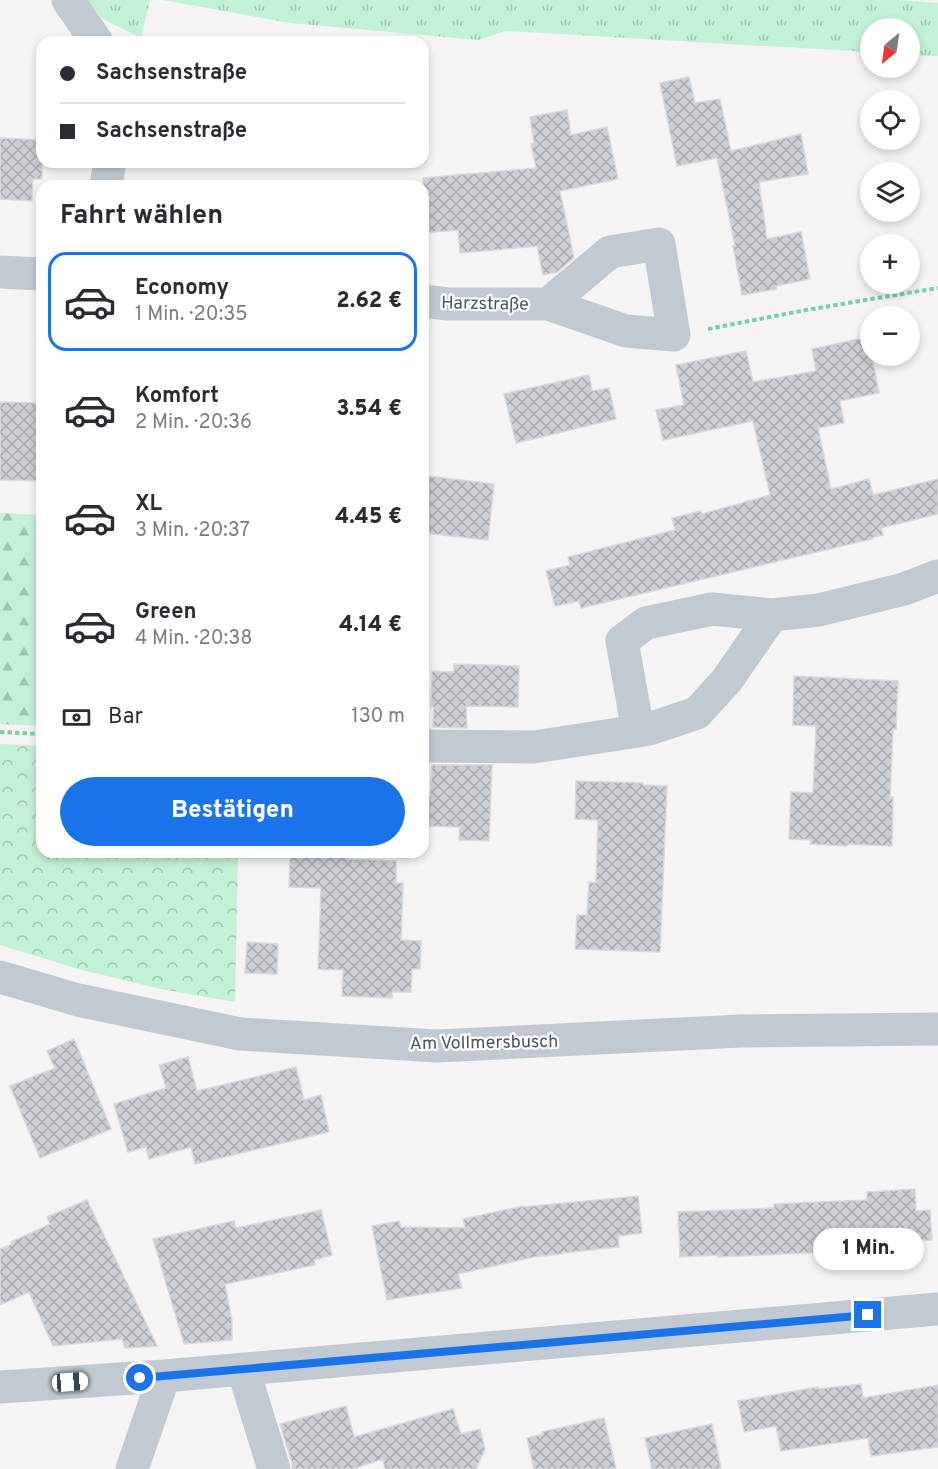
<!DOCTYPE html>
<html lang="de">
<meta charset="utf-8">
<style>
:root{--surface:#fff;--page:#f2f2f3;--text:#2b2b33;--muted:#7c7c81;--line:#e1e1e2;--accent:#1a73e8}
body{margin:0;font-family:Overpass,sans-serif;background:var(--page);color:var(--text);height:100vh;display:flex;flex-direction:column;font-size:22px;white-space:nowrap}
*{box-sizing:border-box;margin:0}
p{font-size:20px;color:var(--muted)}
.icon{flex:none;width:33px;height:33px;fill:none;stroke:currentColor;stroke-width:2;stroke-linecap:round;stroke-linejoin:round}
.map{position:relative;flex:1;overflow:hidden}
.details{position:absolute;left:36px;top:180px;width:393px;height:678px;display:flex;flex-direction:column;background:var(--surface);border-radius:18px;box-shadow:0 3px 9px #0003}
.details>*{flex:none}
.banner{position:absolute;left:36px;top:36px;width:393px;height:132px;border-radius:18px;box-shadow:0 3px 9px #0003;display:grid;align-content:center;height:132px;padding:0 24px;background:var(--surface)}
.needle{width:39px;rotate:209deg}
.tools{position:absolute;left:860px;top:18px;display:grid;gap:12px}
.tools a{display:grid;place-items:center;width:60px;height:60px;border-radius:50%;background:var(--surface);box-shadow:0 3px 9px #0003;font-size:30px}
.end{position:absolute;width:27px;height:27px;margin:-14px;border:8px solid #1a73e8;background:#fff;box-shadow:0 0 0 3px #fff}
.from{border-radius:50%}
.bubble{position:absolute;height:42px;border-radius:21px;background:var(--surface);box-shadow:0 3px 9px #0003;font-size:20px;font-weight:800;line-height:42px;text-align:center}
.car{position:absolute;width:18px;height:36px;margin:-18px -9px;border-radius:8px;box-shadow:0 0 4px 2px #0007;background:linear-gradient(#fff 24%,#345 0 40%,#fff 0 76%,#345 0 86%,#fff 0)}
.banner b{display:flex;align-items:center;gap:21px;height:57px;font-size:22px}
.banner b+b{border-top:2px solid var(--line)}
.banner i{width:15px;height:15px;background:var(--text)}
ul{padding:0;list-style:none}
li{display:flex;align-items:center;gap:18px;height:99px;margin:0 12px 9px;padding:0 12px;border:3px solid transparent;border-radius:18px}
li div{flex:1}
li b{display:block;font-size:22px}
li em{font-style:normal;font-weight:800}
li.current{border-color:var(--accent)}
li>.icon{width:54px;height:54px;stroke-width:1.5}
h2{padding:0 24px;font-size:27px;line-height:72px}
.pay{display:flex;align-items:center;gap:15px;height:66px;padding:0 24px;font-size:22px}
.pay p{margin-inline-start:auto}
.primary-button{display:flex;gap:12px;margin-top:auto;padding:12px 24px}
.primary-button a{flex:1;height:69px;border-radius:36px;background:var(--accent);color:#fff;font-size:24px;font-weight:800;line-height:69px;text-align:center}
.map>svg:first-child{display:block}
.grass{fill:url(#grass-tufts)}
.forest{fill:url(#forest-firs)}
.park{fill:url(#park-crowns)}
.building{fill:url(#building-cross-hatch);stroke:#d7d9de;stroke-width:1.5}
.lines{fill:none;stroke-linecap:round;stroke-linejoin:round}
.path{stroke:#7ad0a6;stroke-width:4;stroke-dasharray:4.5 3;stroke-linecap:butt}
.minor{stroke:#c1cad2;stroke-width:33}
.route{stroke:#1a73e8;stroke-width:8}
.labels{text-anchor:middle;stroke-width:4.5;stroke-linejoin:round;paint-order:stroke}
.street-label{font-size:18px;fill:#4a5661;stroke:#fff}
</style>
<div class="map">
<svg width="938" height="1469" viewBox="0 0 938 1469">
<defs>
<pattern id="grass-tufts" width="24" height="20" patternUnits="userSpaceOnUse" patternTransform="scale(1.5)"><rect width="24" height="20" fill="#c3f1d5"/><path d="M3 7l-1-3M5 7V3M7 7l1-3M15 17l-1-3M17 17v-4M19 17l1-3" fill="none" stroke="#a0c6b0"/></pattern>
<pattern id="forest-firs" width="22" height="20" patternUnits="userSpaceOnUse" patternTransform="scale(1.5)"><rect width="22" height="20" fill="#c3f1d5"/><path d="M5 1l3.5 6h-7zM16 11l3.5 6h-7z" fill="#a0c6b0"/></pattern>
<pattern id="park-crowns" width="20" height="18" patternUnits="userSpaceOnUse" patternTransform="scale(1.5)"><rect width="20" height="18" fill="#c3f1d5"/><path d="M2 6a3 3 0 1 1 6 0M12 15a3 3 0 1 1 6 0" fill="none" stroke="#a0c6b0"/></pattern>
<pattern id="building-cross-hatch" width="8" height="8" patternUnits="userSpaceOnUse" patternTransform="scale(1.5)"><rect width="8" height="8" fill="#cdcfd5"/><path d="M0 0l8 8M0 8l8-8" fill="none" stroke="#a8abb0"/></pattern>
</defs>
<rect width="100%" height="100%" fill="#f5f3f3"/>
<!-- grass -->
<path class="grass" d="M86 0H150L141 38 103 19Z
M163 0H900L938 3V56L909 55V28H870V52L506 31 479 40 290 23Z"/>
<!-- forest -->
<path class="forest" d="M0 513 42 515V726L0 724Z"/>
<!-- park -->
<path class="park" d="M0 744 42 746V852H238L235 1002 161 989 78 969 0 945Z"/>
<!-- building -->
<path class="building" d="M689 77 695 103 720 99 731 151 801 134 808 174 759 182 767 239 801 232 810 279 776 286V289L742 295 733 246H735L717 158 677 166 660 83Z
M567 110 571 135 607 127 618 179 560 191 574 258 557 272 543 275 537 246 460 253 458 230 423 233V178L536 168 531 144 534 143 530 117Z
M0 138 42 140V179H33L32 201 0 199Z
M868 337 870 356H872L879 393 840 401 844 423 818 428 831 489 869 479 873 495 938 479V514L881 528 883 535 872 538V539L581 608 579 601 555 606 546 571 570 565 568 557 675 530 672 518 701 511 702 514 770 495 753 421 663 440 656 410 684 405 676 365 746 351 753 382 816 371 812 349Z
M589 375 592 391 609 388 616 419 516 443 504 394Z
M0 402 42 403V481L0 480Z
M427 476 494 484 488 540 423 533V508Z
M454 664 519 666 518 707 466 706 467 728 433 727 434 707H431L432 671 454 672Z
M794 676 898 681 896 729H893L890 798 893 797 892 846 848 844 847 846 810 844 811 840 789 839 791 792 813 793 816 726 793 725Z
M432 765H492L489 841 459 840 460 827 423 826V795L430 796Z
M576 781 643 783V785L667 786 660 952 575 949 577 915H587L589 882 596 883 598 820 575 819Z
M290 852H348V859L396 861V883H403L401 940 421 941 420 969H412L411 992H392V998L342 996 343 970 318 969 321 888 289 887Z
M247 942 278 944 277 974 245 973Z
M74 1039 111 1129 40 1158 10 1086 55 1068 47 1051Z
M188 1057 197 1091 296 1067 304 1100 321 1095 329 1132 195 1164 191 1147 149 1159 146 1147 128 1152 114 1104 166 1088 159 1065Z
M915 1189 916 1211 930 1210 932 1240 830 1245V1252L718 1257V1255L680 1257 678 1212 774 1208V1204L867 1200V1192Z
M638 1196 642 1233 618 1236 619 1247 562 1253V1254L534 1257 458 1274 462 1288 387 1300 372 1226 399 1221 401 1227 465 1228 463 1219 523 1206V1207Z
M87 1200 114 1256 157 1346 125 1348 122 1339 53 1346 29 1292 0 1305V1249L12 1244 11 1242 50 1224 47 1217Z
M321 1210 332 1255 314 1260 315 1265 225 1284 232 1321V1340L184 1344 153 1239 234 1221 236 1228Z
M861 1384 863 1398 938 1385V1447L871 1456 868 1438 781 1451 776 1426 744 1432 738 1401 818 1387V1389Z
M346 1406 354 1437 453 1409 461 1434 480 1429 485 1449 476 1469H385L383 1459 353 1469H292V1463L280 1424Z
M604 1418 616 1469H534L527 1438 543 1434 542 1432Z
M712 1424 721 1469H652L645 1438Z"/>
<g class="lines">
<!-- path -->
<path class="path" d="M708 329 806 310 938 288
M0 732 42 734"/>
<!-- minor -->
<path class="minor" d="M68 0 97 42
M106 186 110 162
M0 272 42 274
M423 301 448 304H548L626 331 674 335 659 244 610 252 548 304
M772 615 727 680 697 713 649 729 638 731 622 641 646 623 712 609 772 615 819 610 904 589 938 576
M423 746 534 747 638 731
M0 977 78 1000 240 1034 437 1046 741 1031 938 1029
M243 1369 274 1469
M0 1387 164 1376 938 1309
M132 1469 164 1376"/>
</g>
<g class="lines">
<!-- route -->
<path class="route" d="M140 1378 868 1315"/>
</g>
<g class="labels">
<!-- street labels -->
<g class="street-label">
<text transform="translate(485 303) rotate(1)" y="6">Harzstraße</text>
<text transform="translate(484 1042) rotate(-1)" y="6">Am Vollmersbusch</text>
</g>
</g>
</svg>
<div class="tools">
<a><svg class="needle" viewBox="-14 -14 28 28"><path d="M0-13l5 13h-10z" fill="#e53935"/><path d="M0 13l5-13h-10z" fill="#7c7c81"/></svg></a>
<a><svg class="icon" aria-label="locate" viewBox="0 0 24 24"><circle cx="12" cy="12" r="6"/><path d="M12 2v4M12 18v4M2 12h4M18 12h4"/></svg></a>
<a><svg class="icon" aria-label="layers" viewBox="0 0 24 24"><path d="M12 4l9 5-9 5-9-5zM3 14l9 5 9-5"/></svg></a>
<a>+</a>
<a>−</a>
</div>
<i class="end from" style="left:140px;top:1378px"></i>
<i class="end" style="left:868px;top:1315px"></i>
<div class="bubble" style="left:813px;top:1228px;width:111px">1 Min.</div>
<i class="car" style="left:70px;top:1382px;rotate:86deg"></i>
<div class="banner">
<b><i class="from"></i>Sachsenstraße</b>
<b><i></i>Sachsenstraße</b>
</div>
<section class="details">
<h2>Fahrt wählen</h2>
<ul>
<li class="current"><svg class="icon" aria-label="car" viewBox="0 0 24 24"><path d="M5 17H2v-5l4-1 3-4h7l3 4 3 1v5h-3M9 17h6M6 11h13"/><circle cx="7" cy="17" r="2"/><circle cx="17" cy="17" r="2"/></svg><div><b>Economy</b><p>1 Min. · 20:35</p></div><em>2.62 €</em></li>
<li><svg class="icon" aria-label="car" viewBox="0 0 24 24"><path d="M5 17H2v-5l4-1 3-4h7l3 4 3 1v5h-3M9 17h6M6 11h13"/><circle cx="7" cy="17" r="2"/><circle cx="17" cy="17" r="2"/></svg><div><b>Komfort</b><p>2 Min. · 20:36</p></div><em>3.54 €</em></li>
<li><svg class="icon" aria-label="car" viewBox="0 0 24 24"><path d="M5 17H2v-5l4-1 3-4h7l3 4 3 1v5h-3M9 17h6M6 11h13"/><circle cx="7" cy="17" r="2"/><circle cx="17" cy="17" r="2"/></svg><div><b>XL</b><p>3 Min. · 20:37</p></div><em>4.45 €</em></li>
<li><svg class="icon" aria-label="car" viewBox="0 0 24 24"><path d="M5 17H2v-5l4-1 3-4h7l3 4 3 1v5h-3M9 17h6M6 11h13"/><circle cx="7" cy="17" r="2"/><circle cx="17" cy="17" r="2"/></svg><div><b>Green</b><p>4 Min. · 20:38</p></div><em>4.14 €</em></li>
</ul>
<div class="pay"><svg class="icon" aria-label="cash" viewBox="0 0 24 24"><path d="M3 7h18v10H3z"/><circle cx="12" cy="12" r="2"/></svg>Bar<p>130 m</p></div>
<div class="primary-button"><a>Bestätigen</a></div>
</section>
</div>
